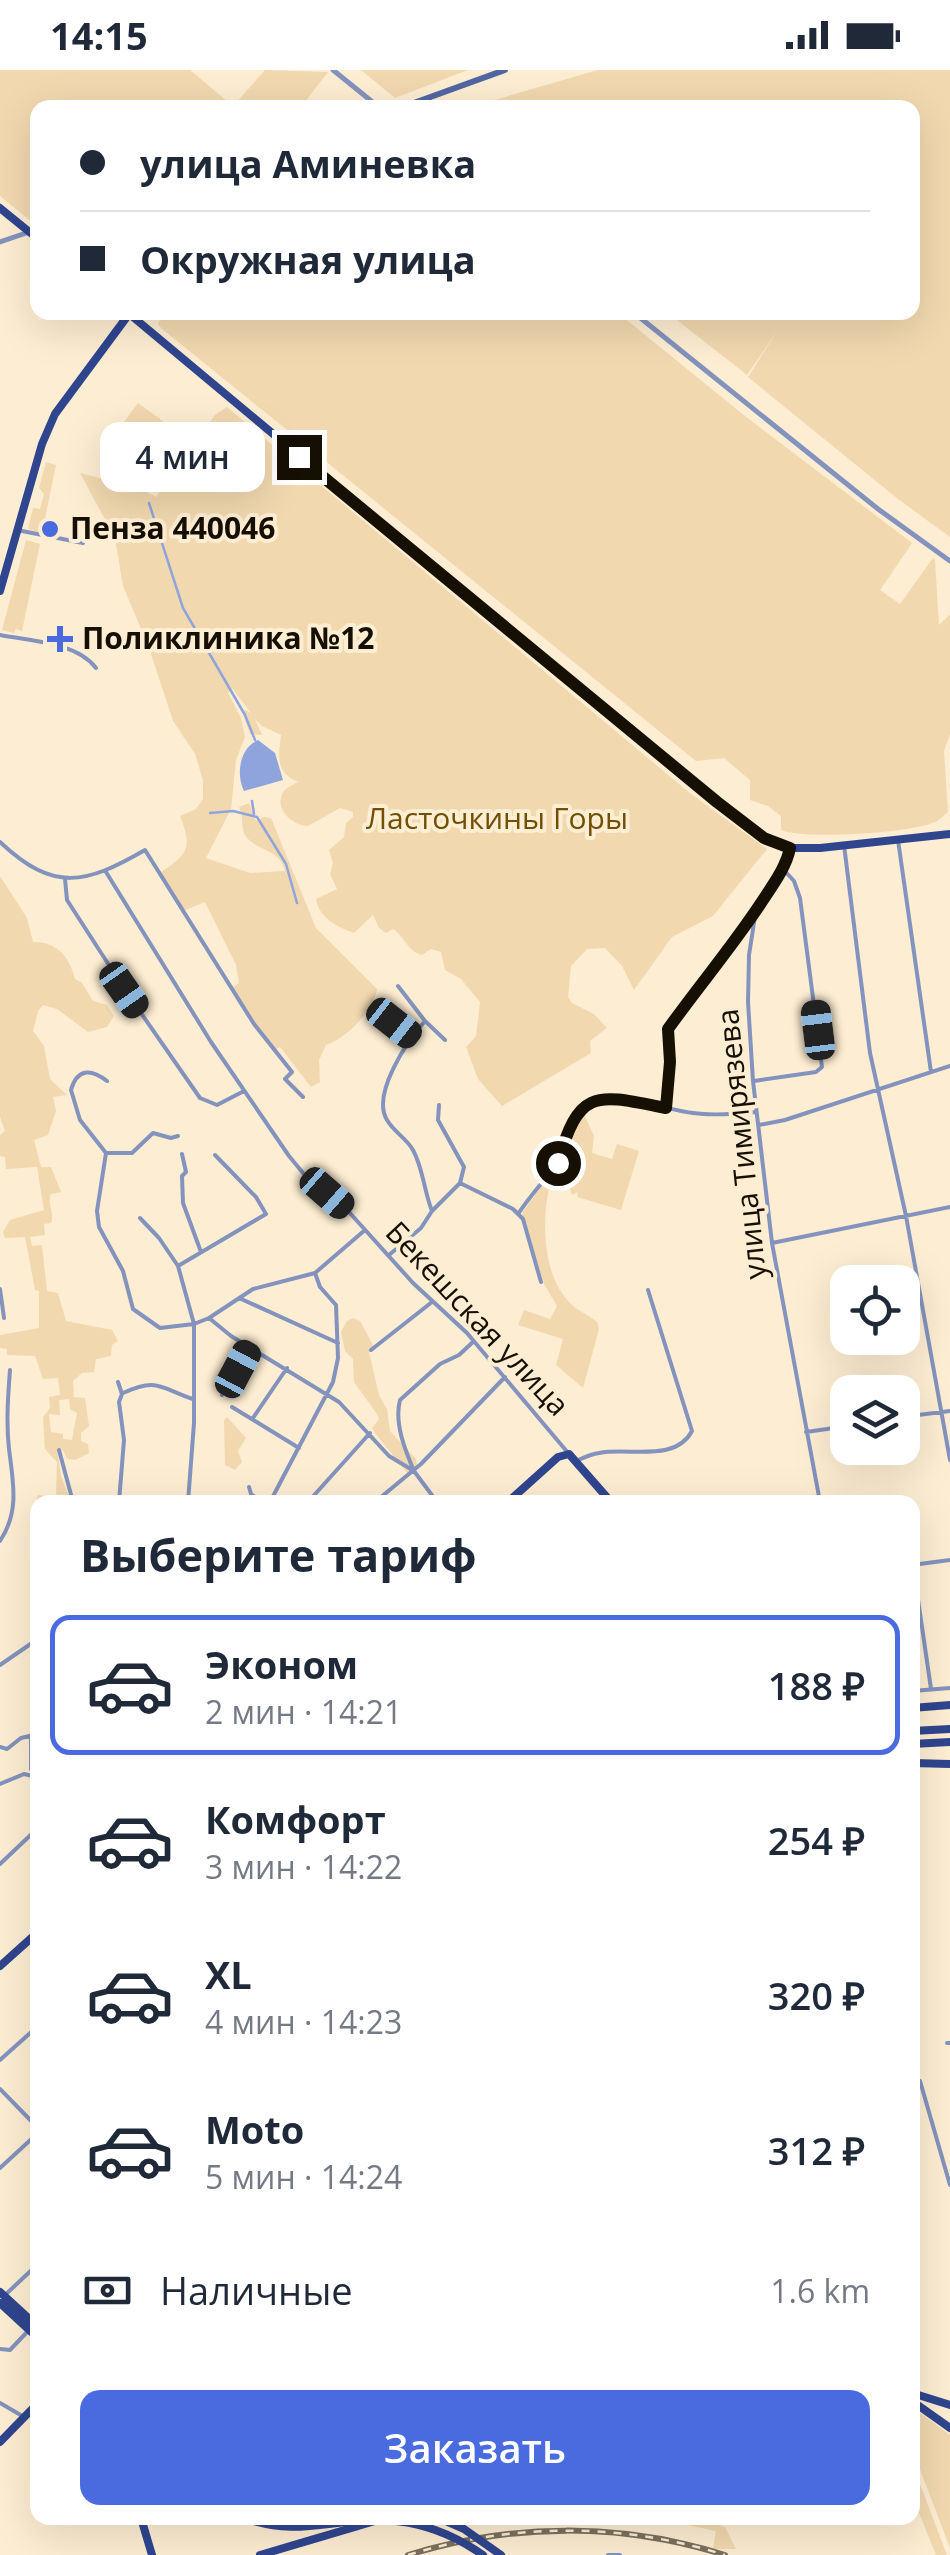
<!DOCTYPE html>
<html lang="ru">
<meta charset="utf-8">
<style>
:root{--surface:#fff;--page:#f2f2f3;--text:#1f2937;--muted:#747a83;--line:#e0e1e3;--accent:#4a6bdf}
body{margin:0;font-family:"Open Sans",sans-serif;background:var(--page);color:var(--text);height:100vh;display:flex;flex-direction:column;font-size:38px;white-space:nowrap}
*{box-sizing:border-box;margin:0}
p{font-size:32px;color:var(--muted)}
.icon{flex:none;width:55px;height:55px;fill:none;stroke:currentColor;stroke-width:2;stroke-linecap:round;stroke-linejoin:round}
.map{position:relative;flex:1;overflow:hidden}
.sheet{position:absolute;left:30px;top:1425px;width:890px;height:1030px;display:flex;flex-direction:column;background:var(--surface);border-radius:20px;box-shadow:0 10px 40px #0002}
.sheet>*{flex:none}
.hud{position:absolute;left:30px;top:30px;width:890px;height:220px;border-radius:20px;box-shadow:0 10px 40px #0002;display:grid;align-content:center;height:220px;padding:0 50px;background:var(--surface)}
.fabs{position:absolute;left:830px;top:1195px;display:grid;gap:20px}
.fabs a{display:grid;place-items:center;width:90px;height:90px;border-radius:20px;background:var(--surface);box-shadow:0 10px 40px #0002;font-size:50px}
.end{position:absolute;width:45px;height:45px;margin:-22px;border:12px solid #160f04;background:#fff;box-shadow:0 0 0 5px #fff}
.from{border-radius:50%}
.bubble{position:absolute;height:70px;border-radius:20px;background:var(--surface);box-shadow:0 10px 40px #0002;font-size:32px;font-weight:600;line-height:70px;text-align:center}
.car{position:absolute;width:30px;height:60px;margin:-30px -15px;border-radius:12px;box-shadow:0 0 8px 2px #0007;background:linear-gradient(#222 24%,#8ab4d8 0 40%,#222 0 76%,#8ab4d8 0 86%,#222 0)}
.hud b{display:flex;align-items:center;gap:35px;height:95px;font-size:38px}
.hud b+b{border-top:2px solid var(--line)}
.hud i{width:25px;height:25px;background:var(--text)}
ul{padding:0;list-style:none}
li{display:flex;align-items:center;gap:30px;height:140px;margin:0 20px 15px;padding:0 30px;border:5px solid transparent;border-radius:20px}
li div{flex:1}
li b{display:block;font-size:38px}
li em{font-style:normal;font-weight:600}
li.active{border-color:var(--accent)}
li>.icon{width:90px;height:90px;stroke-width:1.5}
h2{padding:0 50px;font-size:45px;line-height:120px}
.pay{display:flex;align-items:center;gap:25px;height:110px;padding:0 50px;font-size:38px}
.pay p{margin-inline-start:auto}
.primary-button{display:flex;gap:20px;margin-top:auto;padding:20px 50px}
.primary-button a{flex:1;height:115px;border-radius:20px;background:var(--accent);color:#fff;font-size:40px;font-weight:600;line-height:115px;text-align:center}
.status{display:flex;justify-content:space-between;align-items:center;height:70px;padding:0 50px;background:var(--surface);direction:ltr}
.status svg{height:28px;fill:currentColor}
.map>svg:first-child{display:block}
.green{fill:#f1d8af;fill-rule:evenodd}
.water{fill:#8fa4dd}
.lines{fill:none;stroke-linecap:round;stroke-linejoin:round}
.stream{stroke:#8fa4dd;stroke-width:2.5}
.minor{stroke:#8393bd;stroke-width:4}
.tertiary{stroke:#8393bd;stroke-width:5}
.secondary{stroke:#5166a2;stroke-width:6}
.primary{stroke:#2f458e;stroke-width:8}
.rail-casing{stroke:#7b705e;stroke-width:6}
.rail{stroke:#fdedd2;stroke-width:2.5;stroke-dasharray:8;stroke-linecap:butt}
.primary-bridge{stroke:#2f458e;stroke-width:8}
.route{stroke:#160f04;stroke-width:12}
.poi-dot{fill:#4a6bdf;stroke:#fdedd2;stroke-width:4}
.labels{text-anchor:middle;stroke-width:8;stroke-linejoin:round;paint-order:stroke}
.poi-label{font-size:30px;font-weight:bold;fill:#160f04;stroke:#fdedd2;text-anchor:start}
.park-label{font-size:30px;fill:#714f03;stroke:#fdedd2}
.street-label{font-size:30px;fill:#160f04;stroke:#fdedd2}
</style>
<div class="status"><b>14:15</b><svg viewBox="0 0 49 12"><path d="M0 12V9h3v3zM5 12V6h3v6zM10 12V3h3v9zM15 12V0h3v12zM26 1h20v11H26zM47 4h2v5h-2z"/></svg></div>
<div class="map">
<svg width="950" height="2485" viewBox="0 0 950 2485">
<rect width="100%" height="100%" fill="#fdedd2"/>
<!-- green -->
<path class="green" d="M0 0H190L233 36 265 0 328 2 301 37 38 38 37 156 0 126Z
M361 0H468L395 28Z
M598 0H950V467L898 429 748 307 778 260 747 305 668 243 912 242V38L470 37Z
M164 242 618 243 745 346 912 473 880 520 900 534 933 488 935 490 939 555 950 544V664L944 681 948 742C945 745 938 751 935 752 911 763 804 770 781 760V746L768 736 750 730V710L724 688 696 691 161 258 158 254Z
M138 333 164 352 145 379 109 372Z
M227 337 691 724 767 779 713 846 672 867 634 920 622 896 605 878 587 879 571 896 568 927 572 933 594 944 607 958 590 971 591 983 502 1036 478 1009 466 977 476 966 480 932 461 909 445 900 441 882 431 879 422 885C407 881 405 867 393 859L386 863 379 858 373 845 354 863C337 857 319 848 316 829L337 819 330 804 333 793 329 780 344 767 346 753 353 747V742L340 738 308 756C293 756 272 738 284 721 287 717 293 715 298 712 274 702 279 684 281 665L262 656 255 649 262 665 250 664 243 644 245 640 251 643 232 618 228 623 241 648 245 667 236 690 231 739 206 788 250 803 285 801C280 780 261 782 248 769 239 760 245 747 239 737L249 733 256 751 264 747 271 748 316 858 377 919C374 940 346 969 326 975L319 990 320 1012 311 1017 280 977 276 979 254 954 232 918 239 913 236 895 205 832 183 841 160 803C188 784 193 779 180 746L196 739 203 729V710L195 684 173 651 149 578 123 516 115 468 80 403 141 419 156 427 215 345Z
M46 392 56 395 42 463 28 459 33 438 40 439 44 424 39 418Z
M26 470 40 474 22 561 16 559 14 563 2 560Z
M0 806 27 848 33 872C56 872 69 885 75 909L82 913 93 931 107 935 114 946 107 957 88 962 57 939 43 935 38 941 33 961 44 976 50 1009 67 1025 53 1027 56 1041 48 1065 34 1070 41 1097H51L61 1122 51 1124C47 1134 55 1144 51 1153L44 1154 45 1165 30 1167 32 1176 42 1175 47 1221 58 1223 66 1251 112 1260 118 1271 112 1275 111 1286 96 1289 94 1302 82 1303 73 1311 74 1327 85 1328 89 1356 81 1363V1371L88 1374 89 1383 75 1390 67 1389 63 1380 57 1378 61 1406 71 1432H38L37 1441 34 1440 38 1425 56 1428 57 1392 45 1379 43 1347 50 1338 49 1327 60 1325 58 1308 43 1309 35 1286 7 1285V1279L0 1278V1265L39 1258V1221L35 1220 25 1167 5 1168 3 1162 10 1150 44 1140 37 1097 6 1099 5 1087 0 1086V1065L5 1061 0 1047ZM69 1329 70 1339 77 1343 72 1370 63 1369V1364L51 1362 49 1344 60 1345 59 1330Z
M585 1046 594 1066 592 1083 612 1089 617 1074 639 1081 621 1140 577 1127 578 1122 572 1125C564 1102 564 1063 585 1046Z
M554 1099C541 1138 539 1203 571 1234 578 1241 589 1245 597 1252L599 1259 583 1318 556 1295 563 1269 518 1255 524 1240 550 1249 557 1236 544 1214 522 1143Z
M353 1248 360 1251 373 1275 369 1282 379 1325 387 1339 390 1361 416 1389 417 1395 408 1404 375 1363 372 1358 379 1349 377 1344 354 1312 353 1289 345 1281 341 1262 347 1251Z
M227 1347 246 1368 238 1381 242 1392 235 1400 225 1395 224 1350Z
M913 2338 950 2365V2478L913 2381Z
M913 2396 947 2485H936L913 2428Z
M655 2448H700L725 2457 736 2479H713L716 2461Z"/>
<!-- water -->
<path class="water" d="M258 670 275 683 283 710 244 721C236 705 239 678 258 670Z"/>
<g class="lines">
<!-- stream -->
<path class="stream" d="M149 433 183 538 245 645 255 670
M252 731 254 744
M210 743 233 741 257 747 286 794 297 833"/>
<!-- minor -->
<path class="minor" d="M17 460 83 473
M0 565C30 571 76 572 96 598
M898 770 931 1002
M0 772C54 823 86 814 145 780L254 954 292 1002 285 1009 303 1027
M844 775 870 983 906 1146 950 1390
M790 778 783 799 756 840 749 885 748 932 753 1011 772 1173 820 1432
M106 802 211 972 289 1086 308 1109 349 1142 413 1213 467 1263 569 1384
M65 809 67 830 125 920 200 1028 217 1035 244 1021
M398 916 425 951 445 970
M381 933 394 953 411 967
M107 1011C90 998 77 999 71 1020L80 1050 106 1083H132L153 1063 171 1068 178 1066
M754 1011 816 1002 822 997 800 828 794 811 783 799
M439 1035 438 1050 464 1097 460 1113
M666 1036 670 992 668 959 753 844
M759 1055 785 1050 950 996
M106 1083 97 1141 99 1157 123 1201 133 1239 160 1258 194 1254 209 1248 253 1219 315 1203 365 1160
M182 1084 186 1102 182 1106 183 1133 201 1182
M432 1141 460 1113 513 1139 523 1149 541 1212
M518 1144C529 1127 543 1112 556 1095 568 1080 566 1054 580 1038 601 1015 665 1040 693 1043 713 1046 736 1044 756 1042
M140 1148 159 1168 178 1196 194 1254V1353L188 1432
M772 1173 950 1137
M389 1185 421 1158 432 1141C424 1121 423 1098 413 1080 407 1069 394 1062 387 1050 371 1024 408 970 425 951
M178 1196 266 1144 256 1127 215 1085
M0 1219 4 1248
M239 1228 338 1273
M209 1248 231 1266 339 1332 389 1386 414 1401 437 1432
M371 1280 432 1232
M118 1312 122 1324 119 1332 124 1370 119 1432
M123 1323C158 1307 160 1318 193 1329
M222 1325 250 1278
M232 1337 299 1378
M902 1347 950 1341
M253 1348 287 1298
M806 1362 848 1356
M59 1380 73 1432
M576 1391C583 1388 591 1384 599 1383 629 1377 675 1393 692 1361L648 1220
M414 1401C405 1380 394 1353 400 1330L440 1294 459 1285 474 1271
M249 1417 251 1424 262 1432
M270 1432 333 1312 338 1288 336 1235 320 1217 315 1203
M308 1432 370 1363
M375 1432 421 1394 505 1307
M0 1471C20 1441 13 1412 9 1379 6 1353 8 1326 10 1300
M912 1495 950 1490
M913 1495 931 1619
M0 1595 32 1573 38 1565
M912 1621 950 1618
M31 1665V1699L38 1712
M0 1677 7 1679 21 1668 38 1664
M0 1714 24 1704 33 1706
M0 1794 38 1758
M947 1973H950
M0 1990 38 1956
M920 2011 950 2115
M0 2019 38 2058
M0 2098 38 2063
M4 2226 38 2194
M0 2279 10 2280 29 2260
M0 2333 24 2347
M608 2485H620"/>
<!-- tertiary -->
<path class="tertiary" d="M333 0 380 38
M0 172 29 162
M633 242 878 439 950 491"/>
<!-- secondary -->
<path class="secondary" d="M400 38 505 0"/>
<!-- primary -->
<path class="primary" d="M0 138 38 169
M127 242 653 681 763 767 790 778H820L950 764
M0 521 42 374 55 344 129 244
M508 1432 558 1387 569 1384 611 1432
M912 1638 950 1635
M912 1661 950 1659
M912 1674 950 1672
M912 1693 950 1694
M0 1896 38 1862
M0 2222 38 2257
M0 2233 38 2268
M912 2323 950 2335
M912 2331 950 2358
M0 2372 38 2333
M141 2448 152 2485
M260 2485 375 2451"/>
<defs>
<path id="rail" d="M408 2485C512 2453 620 2452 725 2485"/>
</defs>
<!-- rail casing -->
<use href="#rail" class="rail-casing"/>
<!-- rail -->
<use href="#rail" class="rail"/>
<!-- primary-bridge -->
<path class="primary-bridge" d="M244 2448C297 2466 323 2451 374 2450 415 2449 450 2462 483 2485
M439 2448 464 2459 501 2485"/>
</g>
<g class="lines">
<!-- route -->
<path class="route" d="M299 387 717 732 764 768 790 778C786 798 772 816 761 833 732 877 698 917 668 959L670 992 666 1038C596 1024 579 1017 558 1093"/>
</g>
<!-- markers -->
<g class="poi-dot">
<circle cx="50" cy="459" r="10"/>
<path d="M55 554h10v10h10v10h-10v10h-10v-10h-10v-10h10z"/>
</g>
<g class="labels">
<!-- poi labels -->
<g class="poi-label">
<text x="70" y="469">Пенза 440046</text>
<text x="82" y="579">Поликлиника №12</text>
</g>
<!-- park labels -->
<g class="park-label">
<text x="497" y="759">Ласточкины Горы</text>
</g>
<!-- street labels -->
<g class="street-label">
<text transform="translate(742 1074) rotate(-96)" y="10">улица Тимирязева</text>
<text transform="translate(477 1249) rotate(47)" y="10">Бекешская улица</text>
</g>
</g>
</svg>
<div class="fabs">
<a><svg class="icon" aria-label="locate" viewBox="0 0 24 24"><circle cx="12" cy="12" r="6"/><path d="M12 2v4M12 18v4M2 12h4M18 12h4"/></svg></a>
<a><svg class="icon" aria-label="layers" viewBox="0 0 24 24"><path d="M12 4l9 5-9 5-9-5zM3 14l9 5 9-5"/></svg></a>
</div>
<i class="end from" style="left:558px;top:1093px"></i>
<i class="end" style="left:299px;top:387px"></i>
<div class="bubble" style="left:100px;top:352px;width:165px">4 мин</div>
<i class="car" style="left:124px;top:920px;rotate:145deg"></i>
<i class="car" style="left:394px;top:953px;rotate:128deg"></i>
<i class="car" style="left:818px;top:960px;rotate:353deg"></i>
<i class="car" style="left:327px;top:1123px;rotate:131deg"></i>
<i class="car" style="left:238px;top:1299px;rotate:28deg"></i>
<div class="hud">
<b><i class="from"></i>улица Аминевка</b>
<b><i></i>Окружная улица</b>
</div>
<section class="sheet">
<h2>Выберите тариф</h2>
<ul>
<li class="active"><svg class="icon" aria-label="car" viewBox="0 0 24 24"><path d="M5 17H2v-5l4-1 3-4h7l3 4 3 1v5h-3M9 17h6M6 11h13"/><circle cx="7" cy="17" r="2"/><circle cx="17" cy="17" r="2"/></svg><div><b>Эконом</b><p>2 мин · 14:21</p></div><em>188 ₽</em></li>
<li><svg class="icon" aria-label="car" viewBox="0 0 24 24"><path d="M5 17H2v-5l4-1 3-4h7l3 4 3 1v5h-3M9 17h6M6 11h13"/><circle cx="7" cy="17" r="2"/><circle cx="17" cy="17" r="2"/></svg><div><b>Комфорт</b><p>3 мин · 14:22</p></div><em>254 ₽</em></li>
<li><svg class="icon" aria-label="car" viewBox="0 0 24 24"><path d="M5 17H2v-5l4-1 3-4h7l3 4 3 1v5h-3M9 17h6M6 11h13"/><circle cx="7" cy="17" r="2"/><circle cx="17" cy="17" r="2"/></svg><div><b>XL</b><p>4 мин · 14:23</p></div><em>320 ₽</em></li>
<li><svg class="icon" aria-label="car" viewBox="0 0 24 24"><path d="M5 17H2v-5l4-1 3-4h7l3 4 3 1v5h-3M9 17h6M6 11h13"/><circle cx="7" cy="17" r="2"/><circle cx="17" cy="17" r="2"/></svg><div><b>Moto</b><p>5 мин · 14:24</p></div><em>312 ₽</em></li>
</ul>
<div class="pay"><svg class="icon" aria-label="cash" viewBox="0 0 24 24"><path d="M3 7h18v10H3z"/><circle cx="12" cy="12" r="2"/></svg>Наличные<p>1.6 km</p></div>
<div class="primary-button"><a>Заказать</a></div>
</section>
</div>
